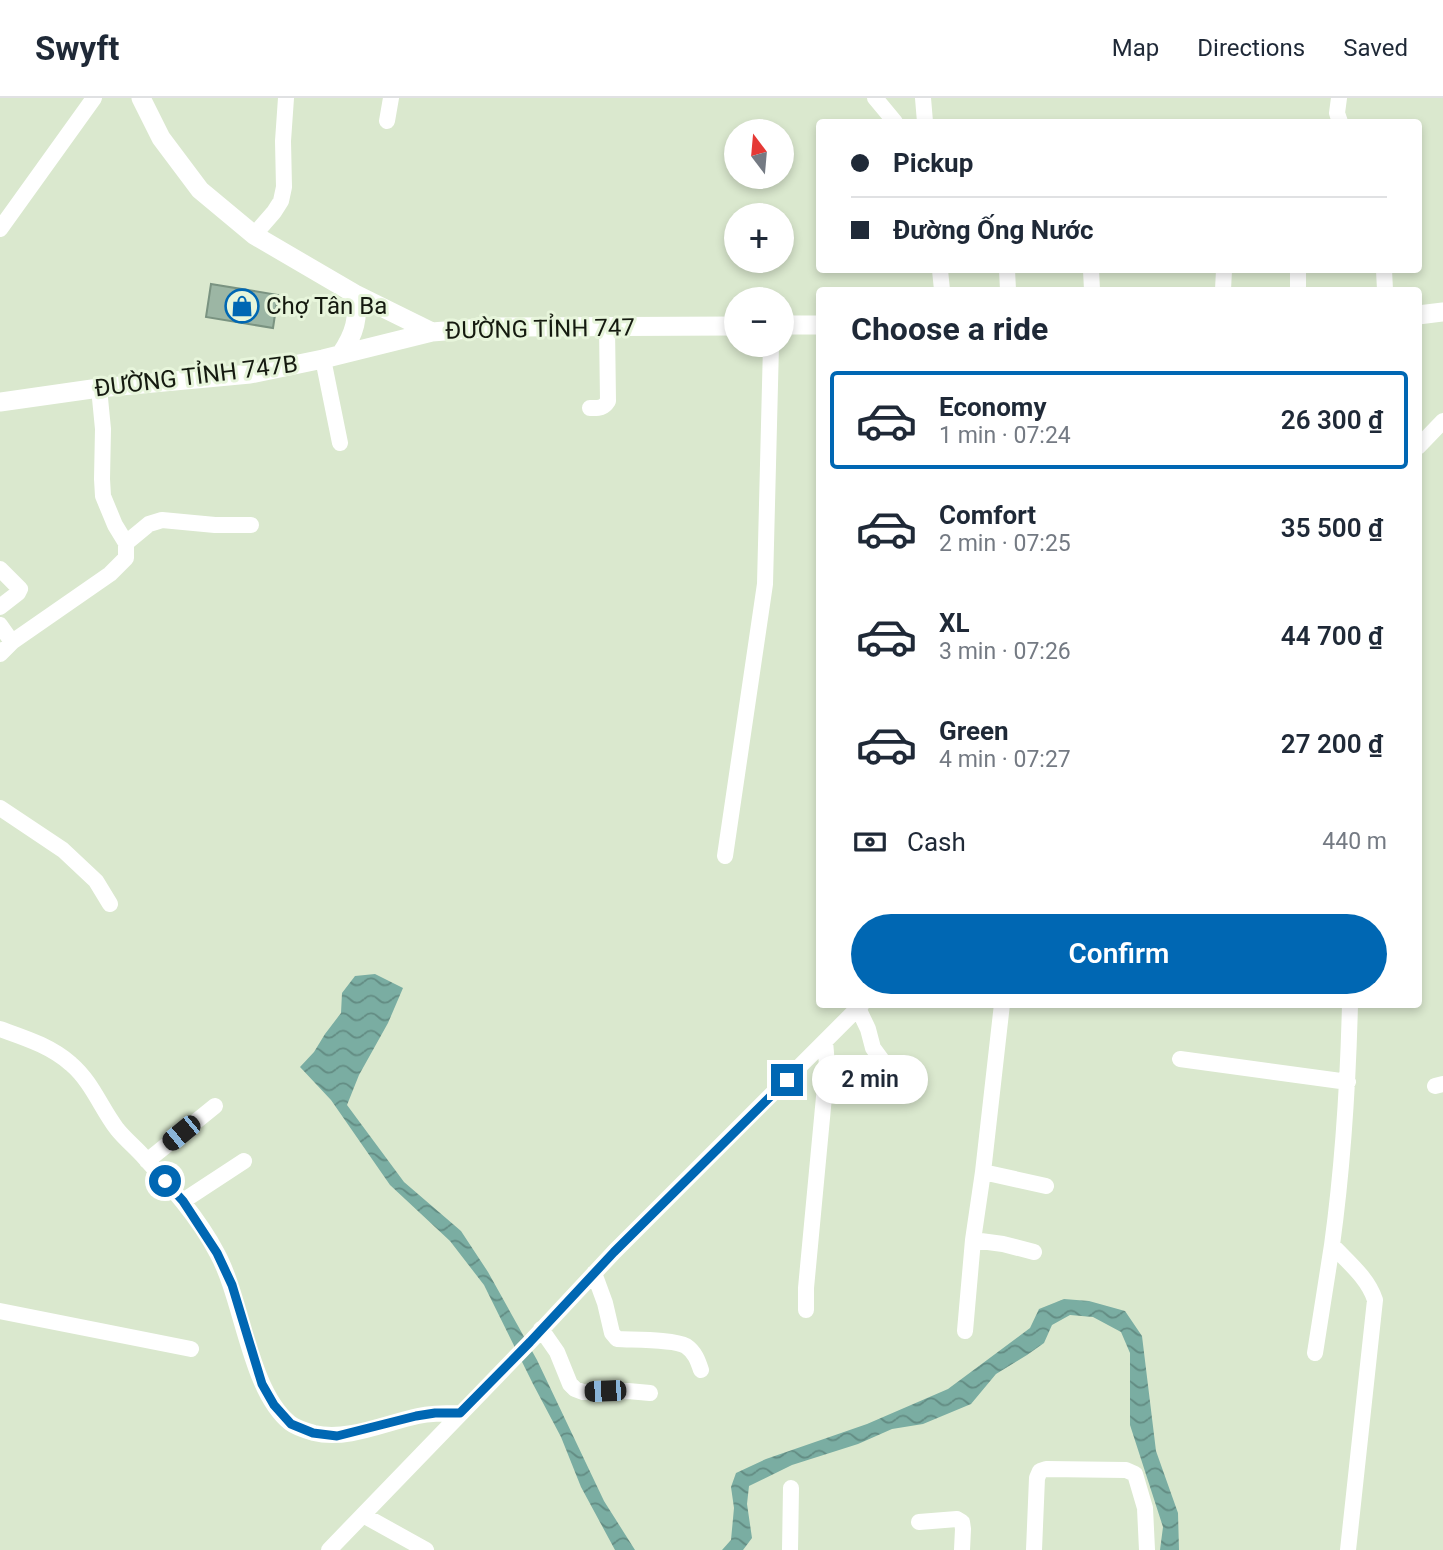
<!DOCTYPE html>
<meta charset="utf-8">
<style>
:root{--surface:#fff;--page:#f2f2f3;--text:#1f2937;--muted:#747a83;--line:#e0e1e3;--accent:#0067b3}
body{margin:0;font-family:Roboto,sans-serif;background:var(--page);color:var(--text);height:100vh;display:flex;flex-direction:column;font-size:26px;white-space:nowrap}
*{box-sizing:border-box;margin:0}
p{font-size:23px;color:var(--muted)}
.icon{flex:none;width:38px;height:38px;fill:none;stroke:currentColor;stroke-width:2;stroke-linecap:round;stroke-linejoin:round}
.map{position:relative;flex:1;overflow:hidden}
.side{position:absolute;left:816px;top:189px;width:606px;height:721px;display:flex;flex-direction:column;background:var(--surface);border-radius:7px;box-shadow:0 4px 10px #0003}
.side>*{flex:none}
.banner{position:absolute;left:816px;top:21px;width:606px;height:154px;border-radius:7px;box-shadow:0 4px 10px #0003;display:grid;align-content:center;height:154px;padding:0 35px;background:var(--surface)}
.needle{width:46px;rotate:344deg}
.buttons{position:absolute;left:724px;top:21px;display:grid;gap:14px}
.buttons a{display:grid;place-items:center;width:70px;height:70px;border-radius:50%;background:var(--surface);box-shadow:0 4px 10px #0003;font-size:35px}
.end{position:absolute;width:32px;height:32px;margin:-16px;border:9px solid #0067b3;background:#fff;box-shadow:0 0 0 4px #fff}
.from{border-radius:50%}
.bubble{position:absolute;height:49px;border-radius:24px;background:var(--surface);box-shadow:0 4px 10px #0003;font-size:23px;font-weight:600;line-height:49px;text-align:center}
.car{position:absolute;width:21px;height:42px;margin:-21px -10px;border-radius:9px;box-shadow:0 0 5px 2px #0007;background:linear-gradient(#222 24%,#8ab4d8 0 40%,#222 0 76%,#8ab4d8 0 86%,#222 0)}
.banner b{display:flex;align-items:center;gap:24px;height:66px;font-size:26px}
.banner b+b{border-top:2px solid var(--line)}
.banner i{width:18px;height:18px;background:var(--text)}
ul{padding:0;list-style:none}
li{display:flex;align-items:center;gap:21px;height:98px;margin:0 14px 10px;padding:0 21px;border:4px solid transparent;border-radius:7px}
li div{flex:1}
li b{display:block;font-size:26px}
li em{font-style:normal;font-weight:600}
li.on{border-color:var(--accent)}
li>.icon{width:63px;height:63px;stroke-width:1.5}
h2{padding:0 35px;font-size:32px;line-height:84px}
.pay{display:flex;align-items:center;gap:18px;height:77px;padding:0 35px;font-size:26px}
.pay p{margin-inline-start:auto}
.primary-button{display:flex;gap:14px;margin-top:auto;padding:14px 35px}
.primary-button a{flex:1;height:80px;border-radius:42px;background:var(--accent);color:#fff;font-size:28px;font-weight:600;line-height:80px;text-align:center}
header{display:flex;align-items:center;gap:42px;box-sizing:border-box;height:98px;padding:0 35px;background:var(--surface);border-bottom:2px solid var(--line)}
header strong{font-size:33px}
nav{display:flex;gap:38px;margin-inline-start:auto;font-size:24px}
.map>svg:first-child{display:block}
.water{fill:url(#water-waves)}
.building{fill:#9cb6a4;stroke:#7a9381;stroke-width:2}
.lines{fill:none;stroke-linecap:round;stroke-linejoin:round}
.minor{stroke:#fff;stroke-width:16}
.major{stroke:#fff;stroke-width:19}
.route{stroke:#0067b3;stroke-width:9}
.labels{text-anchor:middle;stroke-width:6;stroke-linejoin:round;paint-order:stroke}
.poi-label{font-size:24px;fill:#151a10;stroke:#e7f5db;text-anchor:start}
.street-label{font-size:24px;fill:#151a10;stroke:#e7f5db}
</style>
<header>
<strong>Swyft</strong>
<nav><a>Map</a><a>Directions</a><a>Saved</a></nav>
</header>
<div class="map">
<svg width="1443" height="1452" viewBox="0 0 1443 1452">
<defs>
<pattern id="water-waves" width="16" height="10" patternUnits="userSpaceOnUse" patternTransform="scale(1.75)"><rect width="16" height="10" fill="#7aada2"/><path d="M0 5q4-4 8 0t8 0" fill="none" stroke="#638c83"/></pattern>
</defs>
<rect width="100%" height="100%" fill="#dae8ce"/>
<!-- water -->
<path class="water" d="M375 876 403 890 388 925 359 977 347 1007 404 1084 461 1133 488 1174 537 1262 604 1403 635 1452H615L581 1389 561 1339 533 1286 484 1187 450 1143 390 1087 331 1002 300 969 314 954 325 936 341 915 342 895 355 878Z
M1064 1201 1089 1203 1125 1213 1142 1238 1156 1353 1178 1415 1179 1452H1160L1163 1429 1130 1327V1255L1121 1234 1093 1219 1070 1217 1052 1227 1044 1245 1027 1257 996 1276 971 1306 923 1326 892 1331 858 1346 792 1367 749 1388 747 1406 752 1440 743 1452H722L731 1442 734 1410 731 1389 736 1375 766 1361 867 1326 948 1291 1030 1230 1039 1211Z"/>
<!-- building -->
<path class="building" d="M211 186 278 197 273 230 206 219Z"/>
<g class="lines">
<!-- minor -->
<path class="minor" d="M875 0 895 24
M923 0 925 24
M1339 0 1337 15 1340 24
M387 23 391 0
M0 131 94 0
M254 137 274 114 281 103 284 89 283 43 286 0
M940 172 942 192
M1007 172 1008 192
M1091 172 1092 192
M1298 172V192
M1384 172 1385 192
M1223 192 1224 172
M323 261 340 345
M590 310C598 310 603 311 608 303L607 229
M1418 349 1443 323
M126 445 149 426 162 422 215 427H251
M0 471 20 491 18 495 0 509
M0 527 12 544
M0 556 12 544 110 476 126 460V445L115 427 103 398 102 381 103 331 99 290
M0 710 63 752 96 783 110 806
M725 758 765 486 771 247
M1002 906 983 1074 1046 1088
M858 910 868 931 873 950 884 965
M0 931C25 940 51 948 71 966 92 984 101 1010 117 1031 125 1041 135 1049 143 1058 170 1088 198 1119 217 1155 243 1202 249 1292 290 1325 295 1329 307 1333 314 1335 347 1343 385 1325 418 1318 432 1315 445 1315 460 1315
M1180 961 1348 984
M1435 988 1443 986
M147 1063 215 1008
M983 1074 973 1142 1003 1146 1034 1154
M183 1103 244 1063
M594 1175 605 1205 612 1235 617 1241C633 1242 674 1241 686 1248 695 1254 698 1263 701 1272
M806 1212V1190L827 967 825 943
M0 1213 191 1251
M541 1231 557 1254 570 1286 575 1291 583 1294 628 1293 650 1295
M965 1233 973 1142
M1315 1255 1332 1147
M363 1417 426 1452
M919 1424 957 1421 962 1424 963 1431 962 1452
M329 1452 530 1244 614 1154 862 906
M790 1452 791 1390
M1034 1452 1037 1380 1040 1373 1046 1371 1126 1372 1135 1376 1145 1410 1147 1452
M1348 1452 1375 1202C1368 1180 1348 1164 1332 1147 1343 1067 1348 987 1350 906"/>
<!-- major -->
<path class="major" d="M141 0 161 40 200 92 254 137 355 196 432 234
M1418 217 1443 214
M782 227H819
M341 256C355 235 359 220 355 196
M0 304 99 290 250 276 323 261 432 234 495 229 737 228"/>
</g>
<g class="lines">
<!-- route -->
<path class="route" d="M165 1083 183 1103 217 1155 232 1187 262 1286 274 1307 291 1326 313 1335 337 1338 416 1318 435 1315H460L530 1244 614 1154 787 982"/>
</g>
<!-- icons -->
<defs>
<symbol id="shop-ring" viewBox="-11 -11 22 22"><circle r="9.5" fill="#e7f5db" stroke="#0067b3" stroke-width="1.5"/><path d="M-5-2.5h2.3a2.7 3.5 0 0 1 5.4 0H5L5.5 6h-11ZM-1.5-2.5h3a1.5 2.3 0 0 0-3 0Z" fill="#0067b3"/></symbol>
</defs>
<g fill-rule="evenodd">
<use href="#shop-ring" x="223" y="189" width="38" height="38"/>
</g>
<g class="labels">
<!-- poi labels -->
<g class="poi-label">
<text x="266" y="216">Chợ Tân Ba</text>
</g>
<!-- street labels -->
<g class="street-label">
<text transform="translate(540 231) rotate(-1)" y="8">ĐƯỜNG TỈNH 747</text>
<text transform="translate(196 278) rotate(-7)" y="8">ĐƯỜNG TỈNH 747B</text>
</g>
</g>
</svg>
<div class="buttons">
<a><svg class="needle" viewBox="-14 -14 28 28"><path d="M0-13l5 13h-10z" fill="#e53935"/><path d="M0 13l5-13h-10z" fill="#747a83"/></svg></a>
<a>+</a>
<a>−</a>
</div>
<i class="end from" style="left:165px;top:1083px"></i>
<i class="end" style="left:787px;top:982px"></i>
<div class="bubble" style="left:812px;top:957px;width:116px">2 min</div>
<i class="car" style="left:181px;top:1035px;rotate:231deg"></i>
<i class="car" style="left:605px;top:1293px;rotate:268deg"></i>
<div class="banner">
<b><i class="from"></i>Pickup</b>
<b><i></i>Đường Ống Nước</b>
</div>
<section class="side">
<h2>Choose a ride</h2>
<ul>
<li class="on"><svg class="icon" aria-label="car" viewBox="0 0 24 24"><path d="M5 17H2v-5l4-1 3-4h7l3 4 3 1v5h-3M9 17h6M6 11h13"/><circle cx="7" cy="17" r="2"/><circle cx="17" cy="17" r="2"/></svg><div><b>Economy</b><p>1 min · 07:24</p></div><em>26 300 ₫</em></li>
<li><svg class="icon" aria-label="car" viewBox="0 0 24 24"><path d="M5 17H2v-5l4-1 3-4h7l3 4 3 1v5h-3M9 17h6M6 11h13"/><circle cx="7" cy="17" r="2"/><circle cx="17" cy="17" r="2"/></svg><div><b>Comfort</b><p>2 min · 07:25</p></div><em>35 500 ₫</em></li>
<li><svg class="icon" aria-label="car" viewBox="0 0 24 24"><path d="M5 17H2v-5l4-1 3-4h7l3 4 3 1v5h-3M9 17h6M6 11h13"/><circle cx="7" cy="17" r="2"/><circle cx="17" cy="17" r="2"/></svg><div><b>XL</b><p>3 min · 07:26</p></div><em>44 700 ₫</em></li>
<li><svg class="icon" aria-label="car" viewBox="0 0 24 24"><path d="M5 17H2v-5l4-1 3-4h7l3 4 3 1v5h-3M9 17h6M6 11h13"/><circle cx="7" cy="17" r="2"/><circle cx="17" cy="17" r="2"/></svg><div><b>Green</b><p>4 min · 07:27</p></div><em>27 200 ₫</em></li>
</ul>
<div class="pay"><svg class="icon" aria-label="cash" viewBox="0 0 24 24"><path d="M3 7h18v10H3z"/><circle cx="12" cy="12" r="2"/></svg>Cash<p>440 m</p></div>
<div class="primary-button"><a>Confirm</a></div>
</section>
</div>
